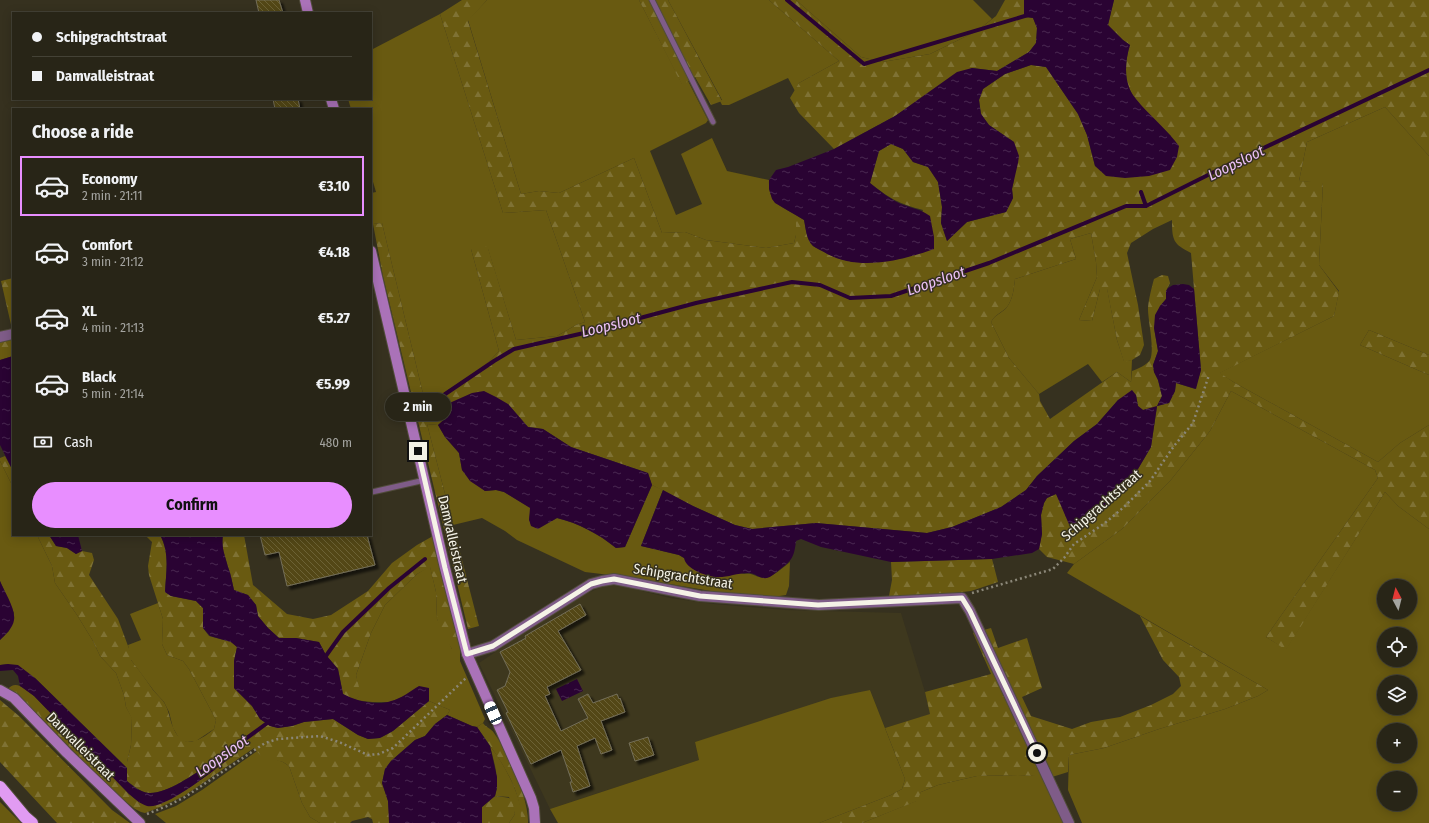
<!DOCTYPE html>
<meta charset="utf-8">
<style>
:root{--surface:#282517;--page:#343124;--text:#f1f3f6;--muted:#a5a5a1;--line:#444236;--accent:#e88eff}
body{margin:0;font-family:"Fira Sans Condensed",sans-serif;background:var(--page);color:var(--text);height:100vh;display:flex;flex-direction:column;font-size:15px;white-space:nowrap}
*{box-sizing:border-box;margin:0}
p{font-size:13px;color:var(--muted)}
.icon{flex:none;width:22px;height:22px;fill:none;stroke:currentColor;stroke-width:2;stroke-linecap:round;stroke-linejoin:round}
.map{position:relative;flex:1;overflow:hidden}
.sheet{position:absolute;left:12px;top:108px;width:360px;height:428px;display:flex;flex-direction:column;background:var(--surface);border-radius:0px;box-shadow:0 2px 10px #0003,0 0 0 1px var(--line)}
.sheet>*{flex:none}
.top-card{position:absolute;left:12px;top:12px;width:360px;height:88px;border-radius:0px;box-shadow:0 2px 10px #0003,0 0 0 1px var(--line);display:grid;align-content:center;height:88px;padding:0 20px;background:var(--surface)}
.needle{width:26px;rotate:353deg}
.controls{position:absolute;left:1377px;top:579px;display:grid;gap:8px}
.controls a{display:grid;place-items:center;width:40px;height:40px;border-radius:50%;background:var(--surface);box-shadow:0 2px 10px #0003,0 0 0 1px var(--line);font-size:20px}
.end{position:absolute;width:18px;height:18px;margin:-9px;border:5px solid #f5f3e7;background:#111;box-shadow:0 0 0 2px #111}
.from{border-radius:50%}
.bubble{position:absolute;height:28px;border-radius:14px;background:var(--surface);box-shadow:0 2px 10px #0003,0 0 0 1px var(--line);font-size:13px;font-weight:700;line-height:28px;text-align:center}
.car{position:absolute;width:12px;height:24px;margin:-12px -6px;border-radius:5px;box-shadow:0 0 3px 1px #0007;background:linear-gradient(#fff 24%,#345 0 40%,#fff 0 76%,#345 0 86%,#fff 0)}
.top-card b{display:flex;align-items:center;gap:14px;height:38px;font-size:15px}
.top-card b+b{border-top:1px solid var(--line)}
.top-card i{width:10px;height:10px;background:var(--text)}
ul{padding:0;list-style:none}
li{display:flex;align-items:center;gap:12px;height:60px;margin:0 8px 6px;padding:0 12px;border:2px solid transparent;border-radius:0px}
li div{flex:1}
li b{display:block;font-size:15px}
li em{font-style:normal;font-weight:700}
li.current{border-color:var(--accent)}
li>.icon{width:36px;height:36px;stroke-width:1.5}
h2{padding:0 20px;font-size:18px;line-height:48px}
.pay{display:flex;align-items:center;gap:10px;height:44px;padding:0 20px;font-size:15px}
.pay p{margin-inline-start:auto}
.primary-button{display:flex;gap:8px;margin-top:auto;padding:8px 20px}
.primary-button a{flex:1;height:46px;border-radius:24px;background:var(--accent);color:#111;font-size:16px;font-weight:700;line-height:46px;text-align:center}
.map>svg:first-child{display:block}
.built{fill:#3e381e}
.green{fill:#695a11;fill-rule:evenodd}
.forest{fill:url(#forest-firs);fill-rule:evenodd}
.water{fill:url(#water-ripples)}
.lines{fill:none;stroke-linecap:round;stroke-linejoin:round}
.stream{stroke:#2a0333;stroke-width:4}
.building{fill:url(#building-back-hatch);stroke:#736e59;filter:url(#shadow)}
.lane-casing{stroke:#514c3b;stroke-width:7}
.street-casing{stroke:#514c3b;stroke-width:12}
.secondary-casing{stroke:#514c3b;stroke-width:12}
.highway-casing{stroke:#514c3b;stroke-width:14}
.path{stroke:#8b8778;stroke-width:2.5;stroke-dasharray:2 3;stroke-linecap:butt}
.lane{stroke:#7f5c88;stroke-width:5}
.street{stroke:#7f5c88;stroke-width:10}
.secondary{stroke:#aa72b8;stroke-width:10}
.highway{stroke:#e19bf2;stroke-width:12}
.route{stroke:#f5f3e7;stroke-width:5}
.labels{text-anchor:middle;stroke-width:3;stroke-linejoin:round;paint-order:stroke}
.street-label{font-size:14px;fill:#f5f3e7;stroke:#36311f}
.water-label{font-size:15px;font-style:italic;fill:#eec2f9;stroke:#36311f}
</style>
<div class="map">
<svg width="1429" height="823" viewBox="0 0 1429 823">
<defs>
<pattern id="forest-firs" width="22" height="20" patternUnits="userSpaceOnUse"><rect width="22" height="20" fill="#695a11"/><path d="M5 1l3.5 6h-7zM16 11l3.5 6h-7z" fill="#7f7234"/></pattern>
<pattern id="water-ripples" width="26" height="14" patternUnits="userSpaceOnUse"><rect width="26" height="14" fill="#2a0333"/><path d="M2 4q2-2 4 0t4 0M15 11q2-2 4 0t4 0" fill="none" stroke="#4a2851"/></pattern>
<pattern id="building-back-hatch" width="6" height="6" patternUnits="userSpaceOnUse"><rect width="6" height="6" fill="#534714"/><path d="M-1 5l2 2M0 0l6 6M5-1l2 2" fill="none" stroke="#6c6236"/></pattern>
<filter id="shadow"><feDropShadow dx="3.5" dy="3.5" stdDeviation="1" flood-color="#0009"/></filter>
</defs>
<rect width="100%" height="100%" fill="#36311f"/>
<!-- built -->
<path class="built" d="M611 585 630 588 670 598 714 604 785 610 901 613 925 692 931 714 885 728 870 690 695 742 699 760 550 809 479 663 560 609 583 595 602 587Z"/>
<!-- green -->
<path class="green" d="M487 0H639L682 84 688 81 708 120 706 123 650 151 676 215 702 204 681 154 712 138 727 171 769 180C768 202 779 205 796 215V235L794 243 766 248 706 240 685 232 662 233 634 158 559 193 539 191 521 194 468 20Z
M668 0H769L839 61 799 83 795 91 788 78 729 105H722L720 101 722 100Z
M796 0H973L992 19 977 31 930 54 882 62 861 57Z
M440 14 503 213 546 210 585 322 576 325 557 336 516 340 488 249H471L499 351 484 367 448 390 436 399 425 402 382 223 373 224 371 216V193L376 192 371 175V109H351L348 99H371V50Z
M1385 107 1429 156V355L1369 330 1360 345 1429 375V425L1400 443 1378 462 1235 383 1219 373 1334 316 1339 291 1319 265 1323 183 1299 181 1307 142Z
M1091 233 1096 262 1097 277 1079 320 1092 321 1100 289 1107 288 1117 340 1124 361 1132 360 1131 382 1117 372 1102 382 1088 364 1039 394 1009 358 991 322C996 313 1003 313 1007 307 1013 299 1014 288 1015 279L1076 259 1070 239Z
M1231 391 1375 470 1378 478 1266 637 1286 649 1385 492 1398 506 1429 529V823H1082L1068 790 1069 755 1104 748 1159 729 1225 709 1258 696 1268 690 1067 573 1074 564 1122 529 1170 481 1210 431ZM1384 586H1410V612H1384ZM1384 634H1410V660H1384ZM1384 682H1410V708H1384ZM1384 730H1410V756H1384ZM1384 778H1410V804H1384Z
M427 424 438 425 445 437 459 453 462 470 485 491 496 490 504 492 531 508 529 520 552 521 557 518C578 523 599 534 616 548L625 547 652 485 663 490 641 546 679 555 684 558 744 574C751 573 753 575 759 577 771 580 781 569 790 562L789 586 786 595 773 597 734 595 635 578 585 572 517 540 505 531 482 518 453 525Z
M0 461 13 487V535H37L52 566 55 583 77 615 93 641 100 656 116 673 124 695 126 707 132 718 131 745 127 762V768L35 678 8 664 0 665V640L9 631 14 613 0 581Z
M430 566 436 592 437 619 452 649H460V661L485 719 483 723 477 727 472 726 447 715 450 710 429 701V688L399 698 391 702H372L354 700 360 695 356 675 371 633 385 605 417 574Z
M158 603 163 619 162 644 167 655 183 661 189 669 216 720 214 729 196 741 187 742 180 740 173 728 169 712 164 702 154 691 131 660 128 645 141 640 130 614Z
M870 690 905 779 902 789 891 795 819 823H558L550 809 699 760 695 742 831 698Z
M490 746C503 762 518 790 521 810 522 814 521 819 521 823H509L515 814 509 797 495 796C500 779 494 762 490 746Z
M257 751 259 754 283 762 289 766 302 803 310 817 320 823H166L155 814 176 806 202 790Z
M1018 775 1042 776 1064 823H862L916 801 921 792 938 785 977 776Z
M0 802 21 823H0Z"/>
<!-- forest -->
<path class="forest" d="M462 0H487L468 21 521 194 539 191 559 193 634 158 662 233 685 232 706 240 766 248 794 243 796 235V215L804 220C806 229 806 239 813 246 816 248 820 250 824 252 849 267 877 262 905 258L923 210C899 204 889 198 870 183L879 151 891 144 903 149 913 162 928 167 938 182 942 207 941 223 947 241 967 222 1006 212 1013 198 1012 189 1014 180V142L989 125 981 114 979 100 983 89 1005 74 1031 65 1046 67 1078 114 1087 135 1095 166 1171 136C1159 124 1136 104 1129 88 1124 76 1126 57 1130 45L1123 40 1108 25 1114 0H1429V156L1385 107 1307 142 1299 181 1323 182 1319 265 1339 292 1334 316 1220 373 1235 383 1378 462 1400 443 1429 425V529L1398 506 1385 492 1286 650 1266 637 1378 478 1375 470 1231 391 1210 431 1170 481 1122 529 1074 564 1047 557 1039 549 1042 534 1041 515 1044 503 1047 498 1056 494 1061 502 1066 517 1113 499 1138 469 1151 447 1157 407 1143 410 1138 406 1136 395 1118 400 1097 424 1074 441 1037 476 1026 490 1001 507 952 527 927 533 816 523 752 529 735 525 693 506 652 485 648 473 571 447 543 429 528 427 508 404 445 405 449 415 438 425 427 424 479 626 468 629 383 276 373 224 382 223 425 402 436 399 448 390 484 367 499 351 471 249 476 243 482 244 488 248 516 340 557 336 576 325 585 322 546 210 503 213 440 14ZM1172 220C1172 240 1173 244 1191 253L1201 370 1195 389 1176 383 1175 391 1169 403 1157 406 1162 396 1158 380 1154 372 1153 365 1158 351 1154 328 1160 306 1166 299V291L1170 283 1168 276 1162 275 1154 279C1152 286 1148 302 1148 309 1148 321 1155 349 1150 360 1147 365 1137 369 1132 371L1131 382 1117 372 1050 419 1040 401 1039 394 1009 358 991 322C996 313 1002 313 1007 307 1013 299 1014 288 1015 279L1076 259 1070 239 1091 233 1096 262 1097 277 1079 320 1092 321 1100 289H1107L1117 340 1124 362 1132 360 1140 355 1144 345 1138 305 1127 253 1131 243 1153 229Z
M639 0H668L722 101 711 105 695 77 682 85Z
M769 0H796L861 57 882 62 930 54 977 31 996 16 1005 0H1024V16L1033 18 1037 28 1036 43 1029 52 997 71 972 68 895 116 834 149 799 113 790 98 799 83 839 61Z
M13 278V329H12L1 281Z
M1369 330 1429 355V375L1360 345Z
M13 339V356L0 360V342Z
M5 456 13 471V487L0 461V458Z
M37 535H49L56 546 67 548 76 554 82 551 92 553 94 560 89 575 118 619 131 654V660C139 670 146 680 153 690 156 694 160 697 163 701 169 709 169 718 173 727 182 751 200 741 214 729L216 720 189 669 183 661 167 655 162 644 163 619 149 575 148 566 152 542 145 535H160C170 553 166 572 165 592L171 596 196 601 203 608V628L209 636 231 642 237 647 234 661V688L252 706 260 719 270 726 278 728 292 726 304 722 333 719 358 735 368 739 380 738 393 731 429 701 450 710 447 715 435 724 425 736 415 740 391 761 385 769 382 783 388 801 390 823H373L372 819 368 817 352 821 350 823H320L310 817 302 803 289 766 283 762 265 758 259 754 254 748 184 796 163 806 145 813 141 812 135 809 116 794 31 708 8 689C16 679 26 690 34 696L129 794 140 803 178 795 203 778 229 758 225 753C206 765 171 794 149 793 140 792 134 786 127 781V762L131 745 132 719 126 707 124 695 116 673 100 656 93 641 77 615 55 583 52 566Z
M223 535H244L253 585 287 614 313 619 331 615 368 591 392 563 417 545 433 536 460 649H452L441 632 437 619 436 592 430 567 417 574 385 605 371 633 356 675 361 695 354 700 343 694 338 669 326 655 319 642 296 638H279L268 628 258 616 256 605 248 595 234 590C232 582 231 574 228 567 225 555 221 548 223 535Z
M992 559 998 582 971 591 888 601 892 580 891 562Z
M1140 616 1268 690 1258 696 1225 709 1159 729 1104 748 1069 755 1068 772 1052 777 1018 775 977 776 938 785 921 792 917 801 862 823H819L891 795 902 789 905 779 885 728 930 714 925 692 991 674 973 633 991 628 998 648 1027 638 1042 688 1022 697 1031 716 1072 729 1091 722 1120 717 1151 705 1173 694 1181 686 1179 677 1163 660Z
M0 700 19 716 112 810 130 823H57L0 762Z
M483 723C485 727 491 728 494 733 508 752 529 799 528 823H521C522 786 497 756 477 727Z
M495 796C513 799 511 794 515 814L509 823H482V807Z"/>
<!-- water -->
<path class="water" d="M1024 0H1114L1108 25 1123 40 1130 45C1126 58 1124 74 1129 87 1131 94 1137 100 1141 105 1154 119 1168 131 1179 146L1177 157 1170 170 1149 176 1125 178 1106 176 1095 166 1087 135 1078 114 1046 67 1031 65 1005 74 983 89 979 100 981 114 989 125 1014 142 1019 156 1018 163 1012 189 1013 198 1006 212 967 222 947 241 941 223 942 207 938 182 928 167 913 162 903 149 891 144 879 151 870 183C880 191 890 199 901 204 913 209 919 208 930 216L934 237V249C900 261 857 272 824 252 820 250 816 248 813 246 806 239 806 229 804 220L775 203 772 199 769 189V180L776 170 788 167 834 149 895 116 957 72 972 68 997 71 1029 52 1036 43 1037 28 1033 18 1024 17Z
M1183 284 1189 285 1194 289 1201 370 1196 389 1176 383 1175 391 1169 403 1157 406 1151 447 1138 469 1113 499 1082 528 1071 529 1056 494 1047 498 1044 503 1041 515 1042 534 1039 549 1032 553 992 559 891 562 821 547 801 539 796 541C794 559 791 561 778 571 774 574 771 577 767 578 760 579 756 574 750 573 739 572 727 578 716 577 705 576 686 569 684 558L679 555 641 546 663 490 693 506 735 525 752 529 816 523 927 533 952 527 1001 507 1026 490 1037 476 1074 441 1097 424 1118 400 1132 390 1136 395 1138 406 1143 410 1157 406 1162 396 1158 380 1154 372 1153 365 1158 351 1154 328 1155 315 1160 306 1166 299V291L1168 288 1173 285Z
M13 356V471L0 445V360Z
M484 391 496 397 508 404 528 427 543 429 571 447 648 473 652 485 625 547 616 548C599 534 578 523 557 518L538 529 531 526 529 520 530 508 504 492 496 490 485 491 470 481 462 470 459 453 445 437 438 425 449 415 445 405 472 393Z
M49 535H78L82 551 76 554 67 548 56 546Z
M160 535H223C221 548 225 555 228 567 231 574 232 582 234 590L248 595 256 605 258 616 268 628 279 638H296L319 642 326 655 338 669 343 694C356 701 377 706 391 701 401 699 410 691 419 686L429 688V701L393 731 380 738 368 739 358 735 333 719 304 722 292 726 278 728 270 726 260 719 252 706 234 688V661L237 647 231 642 210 636 203 628V608L196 601 171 596 165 592C166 572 170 553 160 535Z
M0 581C4 591 16 609 14 620 13 628 5 635 0 640Z
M8 664 18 665 35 678 127 768V781C134 787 140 792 149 793 171 794 207 765 225 753L230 758C214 770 165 810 147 806 140 804 134 798 129 794L34 696 20 686 18 676 13 670 0 671V665Z
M577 679 583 691 562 701 556 689Z
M447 715 472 726 477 727 490 746 497 777V788L495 796 482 807V823H389L388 801 382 783 385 769 391 761 415 740 425 736 435 724Z"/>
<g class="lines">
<!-- stream -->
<path class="stream" d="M787 0 864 64 1028 15
M1141 192 1146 206
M429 405 494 361 514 349 584 333 696 303 792 282 820 285 850 298 891 296 989 263 1126 206H1146L1236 161 1429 70
M323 660 343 632 389 588 425 559
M222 756 270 721"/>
</g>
<!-- building -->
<path class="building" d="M256 0H279L283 13H259Z
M273 99H298L300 109H275Z
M260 535H367L375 565 287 586 279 552 265 555Z
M580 604 586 615 558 631 581 670 547 687 550 694 545 696 561 731 588 718 578 699 588 694 593 703 617 694 619 699 620 698 625 712 601 721 612 750 601 754 595 738 577 746 590 786 573 792 570 782H572L561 750 531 764 506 713 508 712 497 690 505 686 510 672 500 652 526 638 525 636Z
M648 737 654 755 635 761 629 743Z"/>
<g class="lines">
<defs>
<path id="lane" d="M652 0 713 122
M372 492 425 480"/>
<path id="street" d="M0 337 13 334
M467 654 493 646 591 584 602 581 614 579 700 596 819 605 962 598 970 611 1069 823"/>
<path id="secondary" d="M305 0 308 13
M331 99 334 109
M371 251 445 568 467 654 531 798 534 808 535 823
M0 690 14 698 67 753 140 823"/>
<path id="highway" d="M0 787 25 817 32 823"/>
</defs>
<!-- lane casing -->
<use href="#lane" class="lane-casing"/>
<!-- street casing -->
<use href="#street" class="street-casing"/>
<!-- secondary casing -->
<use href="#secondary" class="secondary-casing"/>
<!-- highway casing -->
<use href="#highway" class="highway-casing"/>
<!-- path -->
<path class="path" d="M972 593 1053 569 1064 558 1074 544 1105 523 1124 507 1150 481 1174 446 1193 423 1209 375
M147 814 167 806 185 797 265 743 278 739 320 736 339 742 368 755 379 754 393 748 467 677"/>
<!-- lane -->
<use href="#lane" class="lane"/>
<!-- street -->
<use href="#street" class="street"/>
<!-- secondary -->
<use href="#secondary" class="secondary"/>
<!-- highway -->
<use href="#highway" class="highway"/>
</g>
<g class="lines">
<!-- route -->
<path class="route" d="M418 451 445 568 467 654 493 646 591 584 602 581 614 579 700 596 818 605 962 598 970 611 1037 753"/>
</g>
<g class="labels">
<!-- street labels -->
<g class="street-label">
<text transform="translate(1101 505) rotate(-41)" y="5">Schipgrachtstraat</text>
<text transform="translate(453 539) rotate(77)" y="5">Damvalleistraat</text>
<text transform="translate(683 576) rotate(9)" y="5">Schipgrachtstraat</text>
<text transform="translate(81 746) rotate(45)" y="5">Damvalleistraat</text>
</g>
<!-- water labels -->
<g class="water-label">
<text transform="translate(1236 163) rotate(-26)" y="5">Loopsloot</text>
<text transform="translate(936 281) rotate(-19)" y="5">Loopsloot</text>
<text transform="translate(611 325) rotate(-14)" y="5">Loopsloot</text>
<text transform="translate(222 756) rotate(-35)" y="5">Loopsloot</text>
</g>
</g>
</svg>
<div class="controls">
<a><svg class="needle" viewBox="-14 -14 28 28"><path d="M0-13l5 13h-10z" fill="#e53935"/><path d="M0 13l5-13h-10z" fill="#a5a5a1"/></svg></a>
<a><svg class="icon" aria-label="locate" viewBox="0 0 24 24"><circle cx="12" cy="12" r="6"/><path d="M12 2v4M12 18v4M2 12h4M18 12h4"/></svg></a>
<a><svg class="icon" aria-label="layers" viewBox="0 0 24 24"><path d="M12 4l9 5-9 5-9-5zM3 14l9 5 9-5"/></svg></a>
<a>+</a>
<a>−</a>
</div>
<i class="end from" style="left:1037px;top:753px"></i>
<i class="end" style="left:418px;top:451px"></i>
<div class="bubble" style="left:385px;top:393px;width:66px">2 min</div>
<i class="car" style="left:493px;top:713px;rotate:336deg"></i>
<div class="top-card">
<b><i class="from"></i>Schipgrachtstraat</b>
<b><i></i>Damvalleistraat</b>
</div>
<section class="sheet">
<h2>Choose a ride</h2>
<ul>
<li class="current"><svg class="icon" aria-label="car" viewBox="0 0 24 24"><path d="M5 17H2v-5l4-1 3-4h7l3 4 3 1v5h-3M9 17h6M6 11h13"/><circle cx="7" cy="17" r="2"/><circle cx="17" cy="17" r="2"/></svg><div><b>Economy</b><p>2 min · 21:11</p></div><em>€3.10</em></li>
<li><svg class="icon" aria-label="car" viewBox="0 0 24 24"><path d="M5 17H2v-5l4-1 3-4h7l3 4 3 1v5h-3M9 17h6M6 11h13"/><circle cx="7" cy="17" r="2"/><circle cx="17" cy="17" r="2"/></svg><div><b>Comfort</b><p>3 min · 21:12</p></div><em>€4.18</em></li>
<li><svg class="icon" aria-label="car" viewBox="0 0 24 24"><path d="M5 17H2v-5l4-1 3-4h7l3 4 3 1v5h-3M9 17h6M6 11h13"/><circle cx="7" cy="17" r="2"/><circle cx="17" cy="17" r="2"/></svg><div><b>XL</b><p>4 min · 21:13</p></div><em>€5.27</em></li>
<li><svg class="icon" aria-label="car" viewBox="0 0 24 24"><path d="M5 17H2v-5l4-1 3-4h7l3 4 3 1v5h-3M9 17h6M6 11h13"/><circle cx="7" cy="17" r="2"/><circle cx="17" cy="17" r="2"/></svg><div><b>Black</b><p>5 min · 21:14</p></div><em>€5.99</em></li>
</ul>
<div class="pay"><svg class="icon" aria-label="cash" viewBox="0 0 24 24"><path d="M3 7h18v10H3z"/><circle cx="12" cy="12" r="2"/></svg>Cash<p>480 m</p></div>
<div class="primary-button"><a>Confirm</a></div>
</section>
</div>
